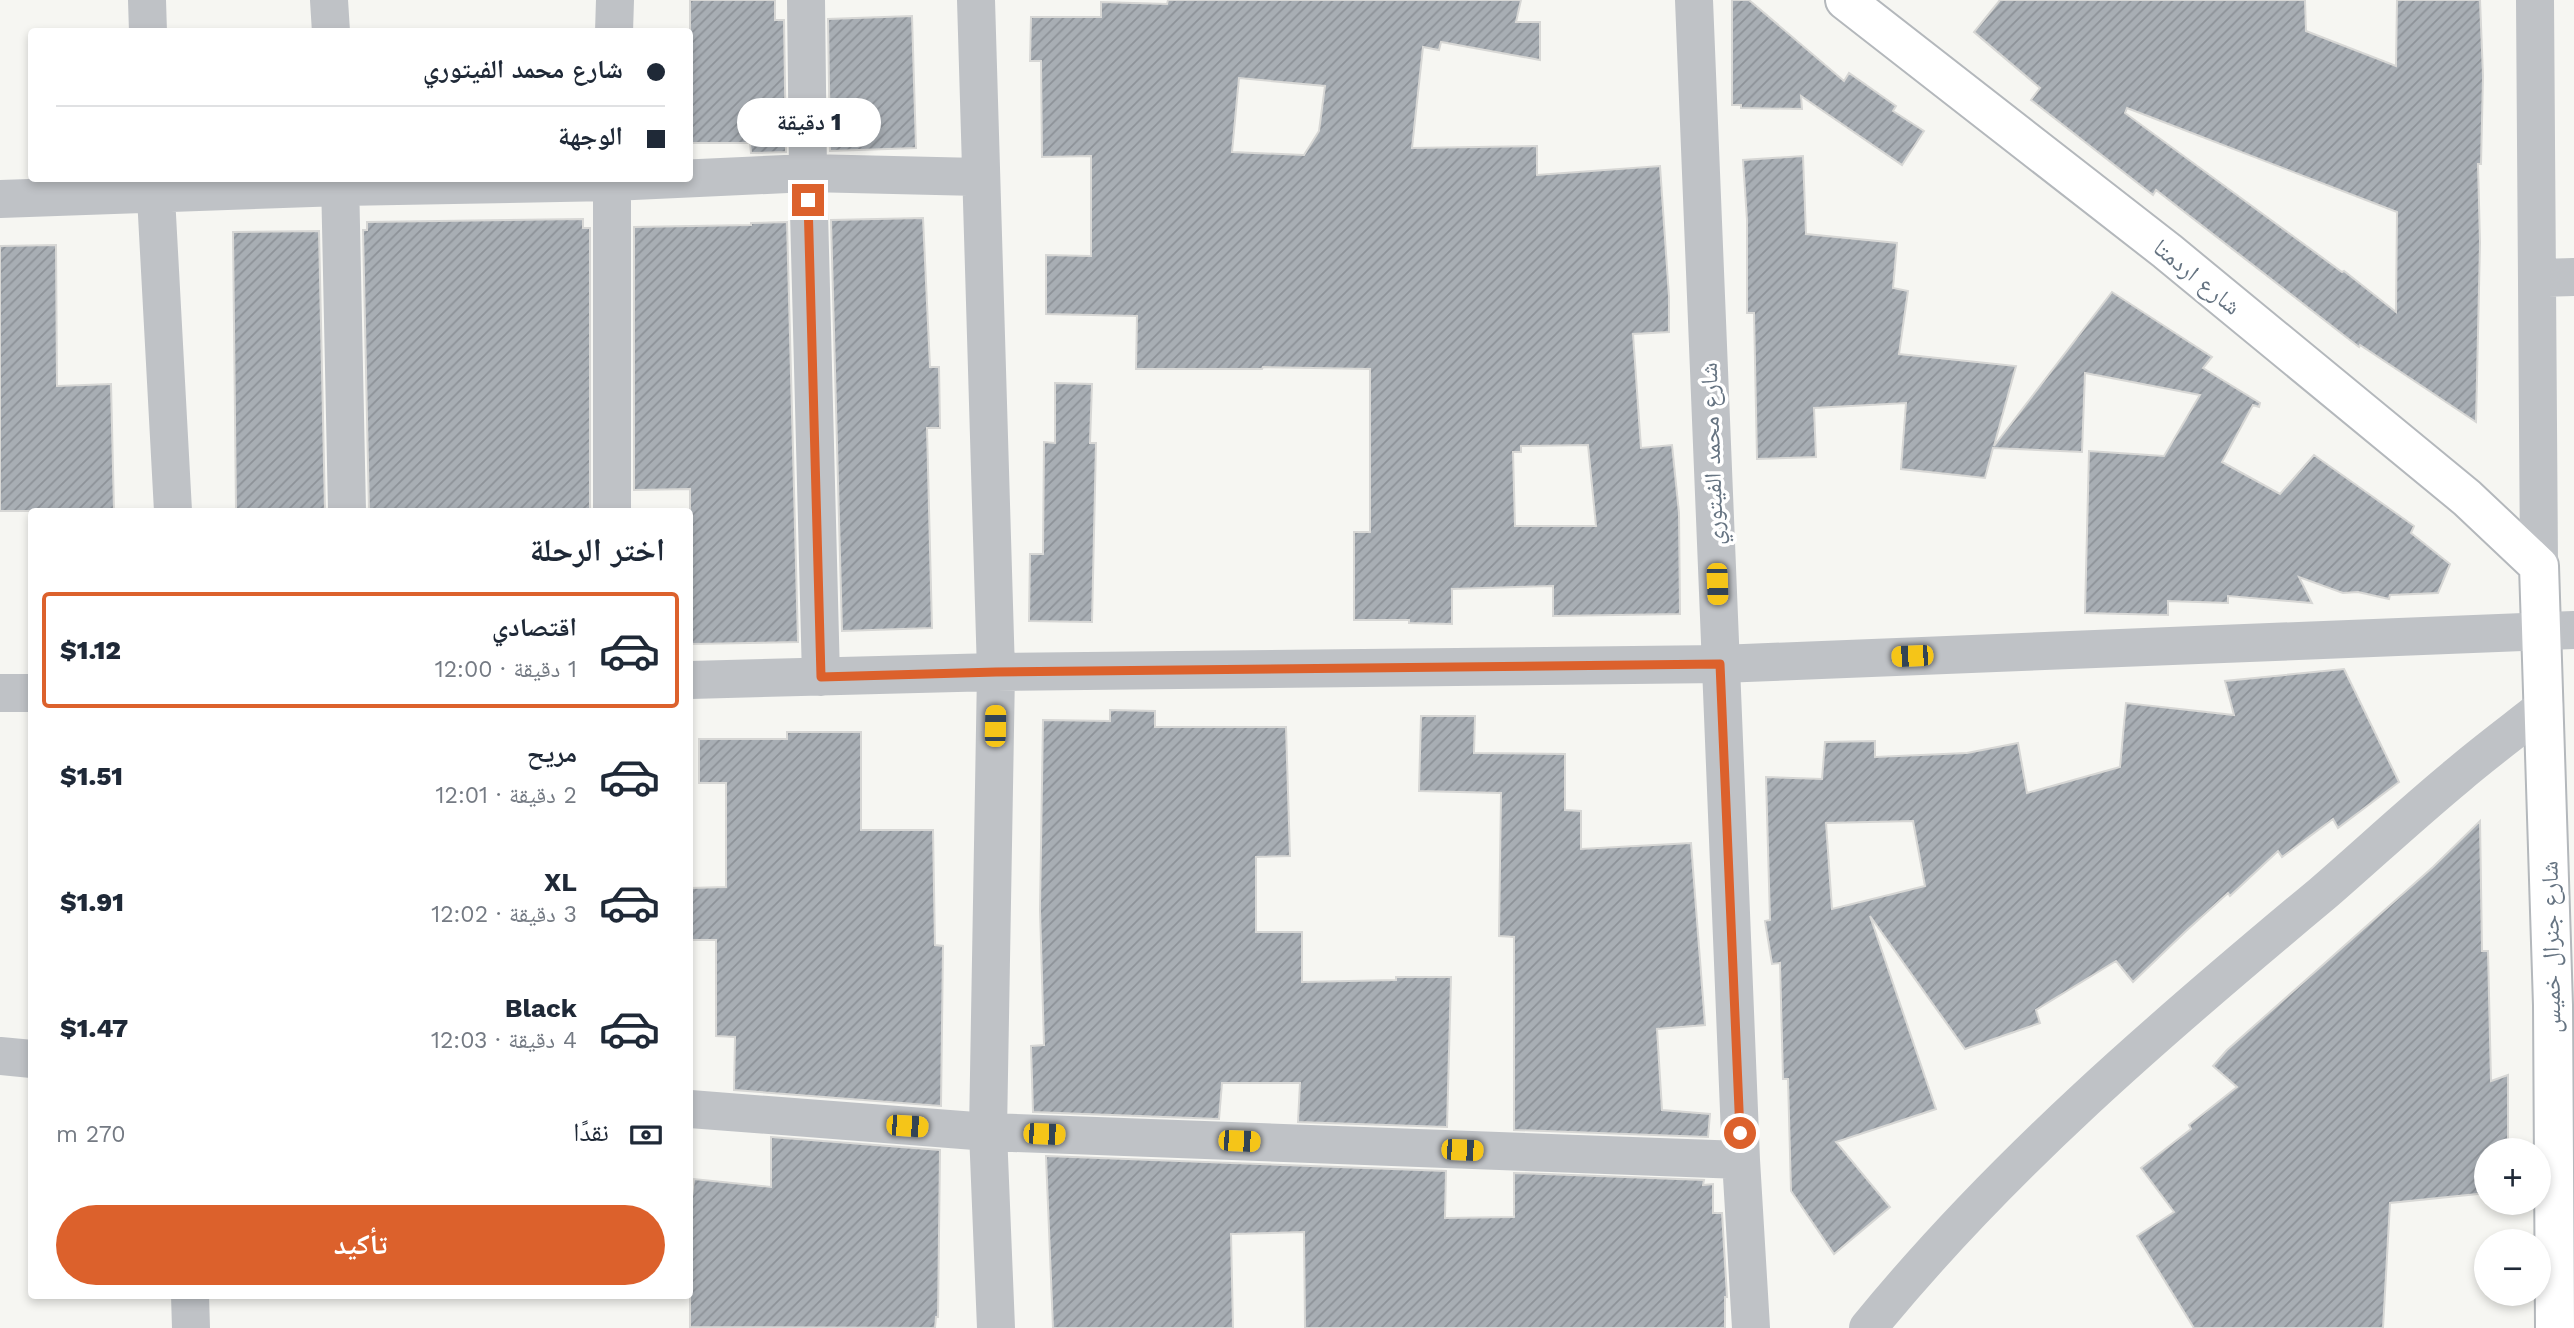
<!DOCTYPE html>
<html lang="ar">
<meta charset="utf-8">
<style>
:root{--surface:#fff;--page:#f2f2f3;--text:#1f2937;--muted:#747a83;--line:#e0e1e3;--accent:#dc612c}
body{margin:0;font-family:"Work Sans","Noto Naskh Arabic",sans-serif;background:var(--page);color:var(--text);direction:rtl;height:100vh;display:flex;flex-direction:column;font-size:26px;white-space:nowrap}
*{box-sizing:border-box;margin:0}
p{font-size:23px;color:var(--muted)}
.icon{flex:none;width:38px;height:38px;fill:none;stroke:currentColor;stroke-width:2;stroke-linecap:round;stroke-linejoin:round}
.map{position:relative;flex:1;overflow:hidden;direction:ltr}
.drawer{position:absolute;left:28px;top:508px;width:665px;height:791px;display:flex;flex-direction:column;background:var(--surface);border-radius:7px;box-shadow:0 4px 10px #0003;direction:rtl}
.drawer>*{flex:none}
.guide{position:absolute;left:28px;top:28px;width:665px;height:154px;border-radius:7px;box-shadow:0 4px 10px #0003;direction:rtl;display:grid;align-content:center;height:154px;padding:0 28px;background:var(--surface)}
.controls{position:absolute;left:2474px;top:1138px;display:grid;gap:14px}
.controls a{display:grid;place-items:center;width:77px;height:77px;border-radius:50%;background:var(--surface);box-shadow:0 4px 10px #0003;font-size:35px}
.end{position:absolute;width:32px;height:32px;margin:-16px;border:9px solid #dc612c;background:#fff;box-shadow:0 0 0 4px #fff}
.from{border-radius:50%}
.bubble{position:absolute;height:49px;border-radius:24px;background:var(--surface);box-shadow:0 4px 10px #0003;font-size:23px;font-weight:800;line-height:49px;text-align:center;direction:rtl}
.car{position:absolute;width:21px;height:42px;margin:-21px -10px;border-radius:9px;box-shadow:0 0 5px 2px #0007;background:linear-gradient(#f5c518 24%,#345 0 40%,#f5c518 0 76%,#345 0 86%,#f5c518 0)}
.guide b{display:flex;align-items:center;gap:24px;height:66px;font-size:26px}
.guide b+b{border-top:2px solid var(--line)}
.guide i{width:18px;height:18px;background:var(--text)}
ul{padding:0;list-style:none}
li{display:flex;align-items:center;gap:21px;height:116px;margin:0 14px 10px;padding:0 14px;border:4px solid transparent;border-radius:7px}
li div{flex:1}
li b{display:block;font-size:26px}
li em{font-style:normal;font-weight:800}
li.on{border-color:var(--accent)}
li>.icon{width:63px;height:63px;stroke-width:1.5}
h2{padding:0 28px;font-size:32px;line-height:84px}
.pay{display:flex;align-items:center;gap:18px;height:77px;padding:0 28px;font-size:26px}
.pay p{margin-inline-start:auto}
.cta{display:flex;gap:14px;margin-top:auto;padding:14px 28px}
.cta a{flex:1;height:80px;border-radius:42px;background:var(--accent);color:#fff;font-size:28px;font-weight:800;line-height:80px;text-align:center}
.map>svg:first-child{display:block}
.building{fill:url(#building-hatch);stroke:#d7d7d5;stroke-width:2;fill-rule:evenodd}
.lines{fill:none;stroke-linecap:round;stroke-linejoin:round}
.major-casing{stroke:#b4b8bc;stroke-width:42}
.minor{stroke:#bfc2c6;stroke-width:38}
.major{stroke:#fff;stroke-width:38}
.route{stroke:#dc612c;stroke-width:9}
.labels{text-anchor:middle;stroke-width:7;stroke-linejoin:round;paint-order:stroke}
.street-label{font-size:24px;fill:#667482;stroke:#fff}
</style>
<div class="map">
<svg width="2574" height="1328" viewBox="0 0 2574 1328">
<defs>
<pattern id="building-hatch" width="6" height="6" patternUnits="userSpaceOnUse" patternTransform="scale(1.75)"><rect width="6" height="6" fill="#a8aeb4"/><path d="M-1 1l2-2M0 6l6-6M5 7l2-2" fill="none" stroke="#8d9298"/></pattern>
</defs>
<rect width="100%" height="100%" fill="#f6f6f2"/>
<!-- building -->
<path class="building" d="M690 0H775V20H784L786 152 751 153 750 143H690Z
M1168 0H1521L1516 22H1540V60L1441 42 1439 50 1423 47 1412 148 1537 146V175L1660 166 1669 297V332L1633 334 1641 448 1672 445 1679 513 1680 614 1553 616V586L1452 589V624L1409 623V620H1354V532H1370V369L1263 367 1262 369H1136L1137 316 1046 314V255L1091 256V156L1042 157 1041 61H1030L1031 17H1101V2L1167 4ZM1239 78 1325 86 1319 131 1304 155 1232 152ZM1588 445 1596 526H1515L1513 452H1521V446Z
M1732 0H1749L1844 81 1849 73 1896 106 1893 111 1924 131 1902 165 1801 96 1802 109 1741 108V105H1732Z
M2000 0H2305L2306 31 2396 66 2397 0H2480L2483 76 2481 164H2478L2480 243 2476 422 2360 345 2359 347 2156 190 2153 195 2031 100 2040 88 1974 32ZM2127 108 2397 212 2396 312 2344 271 2342 272 2125 113Z
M912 16 916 148 830 151 828 19Z
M1803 156 1806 234 1897 243 1893 288 1908 291 1899 354 2016 366 1994 446 2112 292 2212 357 2203 368 2260 403 2259 407 2253 405 2222 462 2280 494 2314 455 2414 526 2411 533 2450 564 2438 593 2390 595 2389 599 2358 592 2343 593 2299 577 2312 603 2228 596V603L2168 601V615L2085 613 2089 451 2164 456 2200 395 2085 373 2082 452 1993 448 1985 478 1901 469 1906 403 1814 408 1816 457 1757 459 1754 313H1747V220L1743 160Z
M923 218 930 367H939L940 428H927L932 628 842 631 831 220Z
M583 219V228H590V511H369L363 230H367V222Z
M787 222 798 642 690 644V489L634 490V227L751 225V223Z
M319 231 325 511H236L233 232Z
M56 245 57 386 111 384 114 511H0V246Z
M1055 383 1092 384 1090 443H1096L1092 622 1029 621 1030 554H1043L1044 442 1055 443Z
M2344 669 2399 782 2338 828 2333 819 2282 857 2278 851 2230 896 2228 893 2186 931 2133 982 2116 961 2036 1010 2040 1023 1965 1049 1870 916 1936 1109 1836 1142 1890 1207 1834 1254 1791 1191 1788 1079H1783L1780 963 1772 964 1765 921 1770 920 1766 777 1822 779 1825 742 1875 741V757L1967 753 2018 743 2027 793 2120 767 2126 703 2234 715 2225 681ZM1913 821 1925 886 1832 909 1826 823Z
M1110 710 1155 711V727H1286L1290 856 1256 857V932H1302V982L1396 980V977H1451L1447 1127 1298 1122 1300 1083H1222L1219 1119 1033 1112 1031 1046 1044 1045 1040 910 1043 720 1110 721Z
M1421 716H1475L1474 753 1565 754V810L1581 811V849L1691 843 1705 1025 1657 1029 1662 1110 1710 1114 1708 1137 1514 1130V937L1499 936 1501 793 1419 791Z
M787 732H861V830H933L935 945 943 946 941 1106 734 1090 735 1037 716 1036V940H690V888L726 887V783H699V739H787Z
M2480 821 2482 951H2488L2491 1081 2508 1075V1150H2487V1193L2390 1203 2383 1328H2194L2137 1236 2174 1212 2141 1168 2191 1129 2189 1125 2237 1087 2213 1066 2227 1050 2433 867Z
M771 1137 940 1150 938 1317H936L935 1328 690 1327V1215L694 1179 771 1187Z
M1046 1156 1446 1171 1445 1218 1514 1217V1173L1704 1180 1703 1185 1713 1184V1213H1722L1727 1297H1725V1328H1305L1304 1232 1231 1234 1233 1328H1053Z"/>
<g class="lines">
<defs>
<path id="major" d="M1845 0 2167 251 2467 498 2539 566 2553 1005 2555 1328"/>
</defs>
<!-- major casing -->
<use href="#major" class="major-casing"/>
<!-- minor -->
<path class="minor" d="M147 0 148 32
M329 0 331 32
M806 0 808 173 821 677
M976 0 996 672 988 1132 996 1328
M1694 0 1741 1160 1751 1328
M2535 0 2539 566
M614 32 615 0
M155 178 173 511
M340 178 347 511
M0 199 341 187 612 182 808 173 979 177
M2539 278 2574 277
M612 511V178
M690 680 996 672 1720 664 2574 630
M0 693H32
M0 1056 32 1059
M690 1109 988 1132 1741 1160
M190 1295 191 1328
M1868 1328C2001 1165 2161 1028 2322 894 2367 855 2411 814 2457 776 2485 752 2515 730 2544 707"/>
<!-- major -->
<use href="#major" class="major"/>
</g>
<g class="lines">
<!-- route -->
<path class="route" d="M808 200 821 677 996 672 1720 664 1740 1133"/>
</g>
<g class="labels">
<!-- street labels -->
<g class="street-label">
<text transform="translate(2197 277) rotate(39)" y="8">شارع اردمتا</text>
<text transform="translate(1712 454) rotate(-92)" y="8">شارع محمد الفيتوري</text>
<text transform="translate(2551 947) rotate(-91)" y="8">شارع جنرال خميس</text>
</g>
</g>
</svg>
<div class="controls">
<a>+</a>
<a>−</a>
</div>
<i class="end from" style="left:1740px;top:1133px"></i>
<i class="end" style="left:808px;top:200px"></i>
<div class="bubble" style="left:737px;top:98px;width:144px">1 دقيقة</div>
<i class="car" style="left:1717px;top:584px;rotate:178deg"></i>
<i class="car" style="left:1912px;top:656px;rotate:268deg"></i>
<i class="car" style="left:995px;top:726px;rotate:1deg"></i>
<i class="car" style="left:907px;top:1126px;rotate:94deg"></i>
<i class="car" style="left:1044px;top:1134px;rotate:92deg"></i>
<i class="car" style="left:1239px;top:1141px;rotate:92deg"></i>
<i class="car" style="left:1462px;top:1150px;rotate:92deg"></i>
<div class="guide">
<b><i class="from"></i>شارع محمد الفيتوري</b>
<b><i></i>الوجهة</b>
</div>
<section class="drawer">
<h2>اختر الرحلة</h2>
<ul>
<li class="on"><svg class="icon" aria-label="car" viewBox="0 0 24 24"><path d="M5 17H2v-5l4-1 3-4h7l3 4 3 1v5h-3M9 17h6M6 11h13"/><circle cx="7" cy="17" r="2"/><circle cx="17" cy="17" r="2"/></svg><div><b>اقتصادي</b><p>1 دقيقة · 12:00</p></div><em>$1.12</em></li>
<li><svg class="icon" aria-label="car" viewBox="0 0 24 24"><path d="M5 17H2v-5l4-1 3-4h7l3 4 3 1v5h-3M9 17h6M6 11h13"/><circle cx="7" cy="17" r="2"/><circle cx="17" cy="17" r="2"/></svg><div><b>مريح</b><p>2 دقيقة · 12:01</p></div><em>$1.51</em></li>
<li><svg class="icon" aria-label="car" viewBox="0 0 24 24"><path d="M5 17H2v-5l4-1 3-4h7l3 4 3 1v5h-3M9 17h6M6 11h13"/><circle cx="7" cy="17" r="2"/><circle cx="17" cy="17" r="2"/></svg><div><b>XL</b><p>3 دقيقة · 12:02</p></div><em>$1.91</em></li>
<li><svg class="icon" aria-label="car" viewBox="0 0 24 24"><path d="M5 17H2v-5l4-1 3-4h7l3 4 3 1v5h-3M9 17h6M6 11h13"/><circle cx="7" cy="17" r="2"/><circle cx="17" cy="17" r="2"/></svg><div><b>Black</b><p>4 دقيقة · 12:03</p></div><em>$1.47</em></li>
</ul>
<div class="pay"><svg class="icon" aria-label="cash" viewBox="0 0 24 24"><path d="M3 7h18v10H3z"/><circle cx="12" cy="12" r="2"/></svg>نقدًا<p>270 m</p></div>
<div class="cta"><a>تأكيد</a></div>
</section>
</div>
